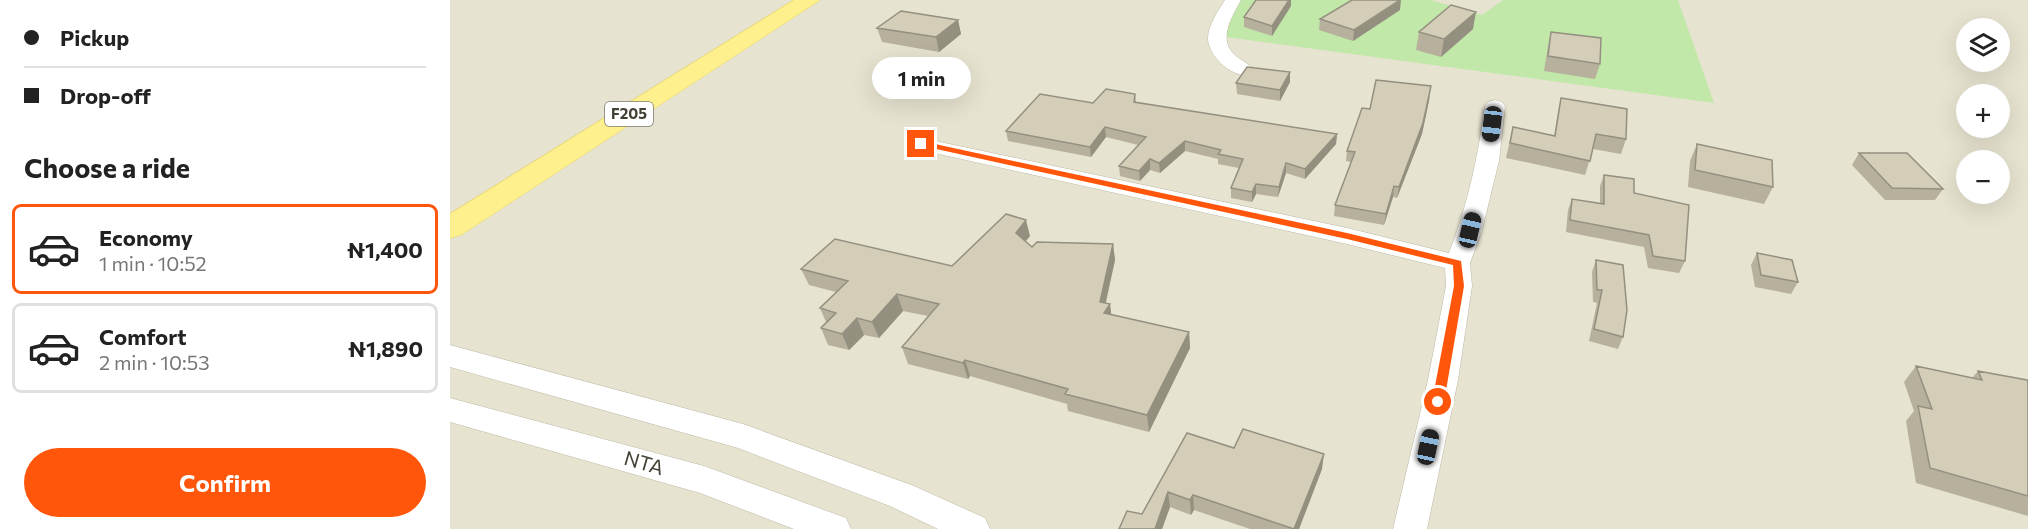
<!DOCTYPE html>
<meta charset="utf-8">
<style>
:root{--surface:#fff;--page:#f2f2f2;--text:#222;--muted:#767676;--line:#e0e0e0;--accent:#ff560c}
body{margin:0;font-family:Commissioner,sans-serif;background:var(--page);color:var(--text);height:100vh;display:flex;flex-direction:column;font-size:22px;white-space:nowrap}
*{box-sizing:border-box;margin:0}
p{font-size:20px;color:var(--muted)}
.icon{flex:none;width:33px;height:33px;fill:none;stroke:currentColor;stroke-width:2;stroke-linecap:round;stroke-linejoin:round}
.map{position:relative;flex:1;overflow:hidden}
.sheet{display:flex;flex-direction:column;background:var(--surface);width:450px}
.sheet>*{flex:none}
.banner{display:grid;align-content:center;height:132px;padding:0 24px;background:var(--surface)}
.tools{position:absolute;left:1506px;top:18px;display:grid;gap:12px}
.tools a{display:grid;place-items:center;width:54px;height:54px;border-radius:50%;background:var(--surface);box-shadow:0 6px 24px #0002;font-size:30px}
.end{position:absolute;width:27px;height:27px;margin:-14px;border:8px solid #ff560c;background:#fff;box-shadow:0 0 0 3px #fff}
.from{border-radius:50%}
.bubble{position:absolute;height:42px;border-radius:21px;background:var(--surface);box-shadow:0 6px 24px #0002;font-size:20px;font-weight:700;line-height:42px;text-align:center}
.car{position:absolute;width:18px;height:36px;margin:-18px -9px;border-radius:8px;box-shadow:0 0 4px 2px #0007;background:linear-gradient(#222 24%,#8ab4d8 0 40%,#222 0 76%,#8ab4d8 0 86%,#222 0)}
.banner b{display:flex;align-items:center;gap:21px;height:57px;font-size:22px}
.banner b+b{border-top:2px solid var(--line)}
.banner i{width:15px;height:15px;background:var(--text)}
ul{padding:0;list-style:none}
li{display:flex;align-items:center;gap:18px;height:90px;margin:0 12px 9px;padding:0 12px;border:3px solid var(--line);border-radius:9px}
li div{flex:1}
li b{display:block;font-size:22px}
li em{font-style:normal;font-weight:700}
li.active{border-color:var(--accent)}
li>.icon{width:54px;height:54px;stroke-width:1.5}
h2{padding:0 24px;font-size:27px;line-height:72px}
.action{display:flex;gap:12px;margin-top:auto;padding:12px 24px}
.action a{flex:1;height:69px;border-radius:36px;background:var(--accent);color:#fff;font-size:24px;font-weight:700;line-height:69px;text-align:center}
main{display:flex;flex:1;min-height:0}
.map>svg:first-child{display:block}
.residential{fill:#e6e3d0;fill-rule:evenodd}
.green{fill:#c2e8a9}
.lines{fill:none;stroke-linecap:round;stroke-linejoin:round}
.minor-casing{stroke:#bdb9a5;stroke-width:1}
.primary-casing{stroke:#e7d35b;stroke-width:1}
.minor{fill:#fff;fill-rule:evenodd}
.primary{fill:#fff08e;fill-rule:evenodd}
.wall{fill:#b6b09d}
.shaded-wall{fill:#949080}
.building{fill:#d4cdb7;stroke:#949080;stroke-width:1.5}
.route{fill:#ff560c}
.labels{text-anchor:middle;stroke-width:5;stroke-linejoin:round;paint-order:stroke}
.shield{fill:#fff;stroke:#7c7970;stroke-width:1.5}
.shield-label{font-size:15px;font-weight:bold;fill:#444033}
.near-street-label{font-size:20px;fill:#444033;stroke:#fff}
</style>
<main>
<section class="sheet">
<div class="banner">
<b><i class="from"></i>Pickup</b>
<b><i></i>Drop-off</b>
</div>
<h2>Choose a ride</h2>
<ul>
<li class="active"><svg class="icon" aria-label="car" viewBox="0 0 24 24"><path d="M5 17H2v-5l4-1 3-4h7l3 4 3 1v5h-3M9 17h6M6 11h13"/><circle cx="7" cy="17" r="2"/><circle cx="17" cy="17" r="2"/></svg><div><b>Economy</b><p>1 min · 10:52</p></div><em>₦1,400</em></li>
<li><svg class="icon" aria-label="car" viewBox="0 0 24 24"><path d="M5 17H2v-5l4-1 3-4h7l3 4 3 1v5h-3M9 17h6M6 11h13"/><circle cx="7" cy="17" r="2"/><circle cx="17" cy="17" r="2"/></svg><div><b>Comfort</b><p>2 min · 10:53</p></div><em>₦1,890</em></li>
</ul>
<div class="action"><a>Confirm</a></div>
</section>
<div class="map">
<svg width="1578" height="529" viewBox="0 0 1578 529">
<rect width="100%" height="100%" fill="#f2f0e2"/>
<!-- residential -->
<path class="residential" d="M0 0H1578V529H0ZM1516 28H1550V62H1516ZM1516 94H1550V128H1516ZM1516 160H1550V194H1516Z"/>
<!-- green -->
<path class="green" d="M787 0H981L1032 15 1053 0H1228L1264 103 776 37 773 25Z"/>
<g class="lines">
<defs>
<path id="minor" d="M775 0H791C781 18 767 40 786 56 792 61 800 64 804 71L802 75C784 79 759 58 758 39 758 25 768 11 775 0Z
M1045 100 1052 102 1055 106 1049 161 1032 230 1020 263 1022 286 1008 380 977 529H943L978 380 996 286 995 268 897 244 471 150 463 149 460 144 463 139 471 138 897 228 999 253C1018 205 1028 156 1035 106L1038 102Z
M0 345 293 424 464 486 535 518 540 529H488L440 506 288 448 0 367Z
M0 398 254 466 396 518 401 529H344L250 493 0 422Z"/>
<path id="primary" d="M344 0H370L11 235 0 238V214Z"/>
</defs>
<!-- minor casing -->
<use href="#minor" class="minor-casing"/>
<!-- primary casing -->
<use href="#primary" class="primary-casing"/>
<!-- minor -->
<use href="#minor" class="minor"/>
<!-- primary -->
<use href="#primary" class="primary"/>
</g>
<!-- wall -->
<path class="wall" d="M841 6 822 36 794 27V17Z
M950 10 903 41 869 30 870 19Z
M508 20 511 34 489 52 432 42 427 28Z
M1023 29 991 57 966 50 969 32Z
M1101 32 1150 64 1145 79 1094 71 1098 46Z
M840 82 830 101 787 94 786 83Z
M685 94 686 102 887 134 886 144 855 179 836 173 828 197 806 194 802 202 781 198V188L789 168 768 164V159L735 151 710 173 700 170 690 181 670 176 669 166 688 145 656 137 641 157 558 141 556 131 643 103Z
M980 96 972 134 947 198 943 197 934 225 884 216 885 205 901 162 896 161 897 151 920 109Z
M1111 98 1176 139 1171 154 1143 149 1135 175 1056 158 1063 127 1104 136 1108 112Z
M1247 144 1323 187 1314 204 1238 187 1240 161Z
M1409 153 1493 189 1485 200H1435L1402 165Z
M1154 175 1184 193 1235 261 1229 273 1198 268 1194 247 1116 232 1118 210 1122 199 1150 204V186Z
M580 236 575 242 582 247 663 244 665 260 656 303 660 304 661 314 739 332 740 348 699 432 618 411 617 404 520 376 518 379 458 364 452 347 478 316 453 311 429 338 414 335 399 350 378 345 371 328 376 322 370 308 386 292 359 285 351 269 502 266Z
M1307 253 1348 282 1341 294 1305 287 1301 265Z
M1146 260 1173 337 1168 349 1139 341 1147 303 1143 302 1142 272Z
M1466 366 1522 378 1528 371 1578 382V516L1466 483 1456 421 1464 411 1454 382Z
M737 433 784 448 872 469 849 529H800L744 510 741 515 720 507 712 529H669L692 514Z"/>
<!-- shaded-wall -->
<path class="shaded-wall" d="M839 0H841V6L822 36V26Z
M951 0 950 10 903 41 904 30Z
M1026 12 1023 29 991 57 994 39Z
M508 20 511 34 489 52 486 37Z
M840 72V82L830 101V90Z
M980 96 972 134 947 198 949 187Z
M655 127 656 137 641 157 640 147Z
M887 134 886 144 855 179V169Z
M735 141V151L710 173 709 163Z
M700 159V170L690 181 689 171Z
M836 163V173L828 197 829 187Z
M806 184V194L802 202V192Z
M944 186 943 197 934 225 936 214Z
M576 220 580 236 569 249 566 233Z
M663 244 665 260 652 318 650 302Z
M447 294 453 311 429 338 422 322Z
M660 304 662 320 654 313Z
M407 318 414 335 399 350 392 334Z
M739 332 740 348 699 432 697 415Z
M515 360 520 376 518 379 513 363Z
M874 454 872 469 849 529H844Z
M718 492 720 507 712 529H705Z
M743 495 744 510 741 515 740 500Z"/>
<!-- building -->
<path class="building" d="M806 0H839L822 26 794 17Z
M902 0H950L904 30 870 19Z
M1001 5 1026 12 994 39 969 32Z
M451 11 508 20 486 37 427 28Z
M1101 32 1151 38 1150 64 1098 56Z
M797 67 840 72 830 90 786 83Z
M926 80 981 86 973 123 949 187 944 186 936 214 885 205 905 152 897 151 912 108 920 109Z
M656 89 685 94 684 102 887 134 855 169 836 163 829 187 806 184 802 192 781 188 793 159 768 154 771 150 735 141 709 163 700 159 689 171 669 166 696 137 655 127 640 147 556 131 590 94 643 103Z
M1111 98 1177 109 1176 139 1146 134 1140 161 1060 143 1063 127 1105 136Z
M1247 144 1322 160 1323 187 1245 170Z
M1409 153H1457L1493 189 1442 188Z
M1154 175 1184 179V193L1239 205 1235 261 1203 256 1199 235 1120 220 1122 199 1154 204Z
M556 214 576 220 566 233 582 247 587 242 663 244 650 302 660 304 654 313 739 332 697 415 615 394 618 389 515 360 513 363 452 347 489 304 447 294 422 322 407 318 392 334 371 328 386 313 370 308 398 281 351 269 385 239 502 266Z
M1307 253 1342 260 1348 282 1311 275Z
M1146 260 1173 265 1177 310 1173 337 1144 329 1152 290H1147Z
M1466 366 1532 380 1528 371 1577 380 1578 382V496L1480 468 1468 406 1482 409Z
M793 429 874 454 844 529 743 495 740 500 718 492 705 529H669L677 511 692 514 737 433 784 448Z"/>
<!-- route -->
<path class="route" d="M471 141 897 233 1011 261 1014 286 994 402 988 407 982 402 1004 286 1003 265 897 239 468 145Z"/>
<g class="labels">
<!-- shield labels -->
<rect class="shield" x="155" y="102" width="48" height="24" rx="4.5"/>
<g class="shield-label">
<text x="179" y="119">F205</text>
</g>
<!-- near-street labels -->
<g class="near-street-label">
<text transform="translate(194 463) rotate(16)" y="7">NTA</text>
</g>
</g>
</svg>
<div class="tools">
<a><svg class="icon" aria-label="layers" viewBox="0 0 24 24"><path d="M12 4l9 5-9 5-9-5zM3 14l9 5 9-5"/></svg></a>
<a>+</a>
<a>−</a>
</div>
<i class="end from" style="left:988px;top:402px"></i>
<i class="end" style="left:471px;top:144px"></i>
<div class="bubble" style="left:422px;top:57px;width:99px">1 min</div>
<i class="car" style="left:1042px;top:124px;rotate:187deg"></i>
<i class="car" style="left:1020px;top:230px;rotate:13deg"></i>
<i class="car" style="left:978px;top:447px;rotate:12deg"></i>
</div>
</main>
